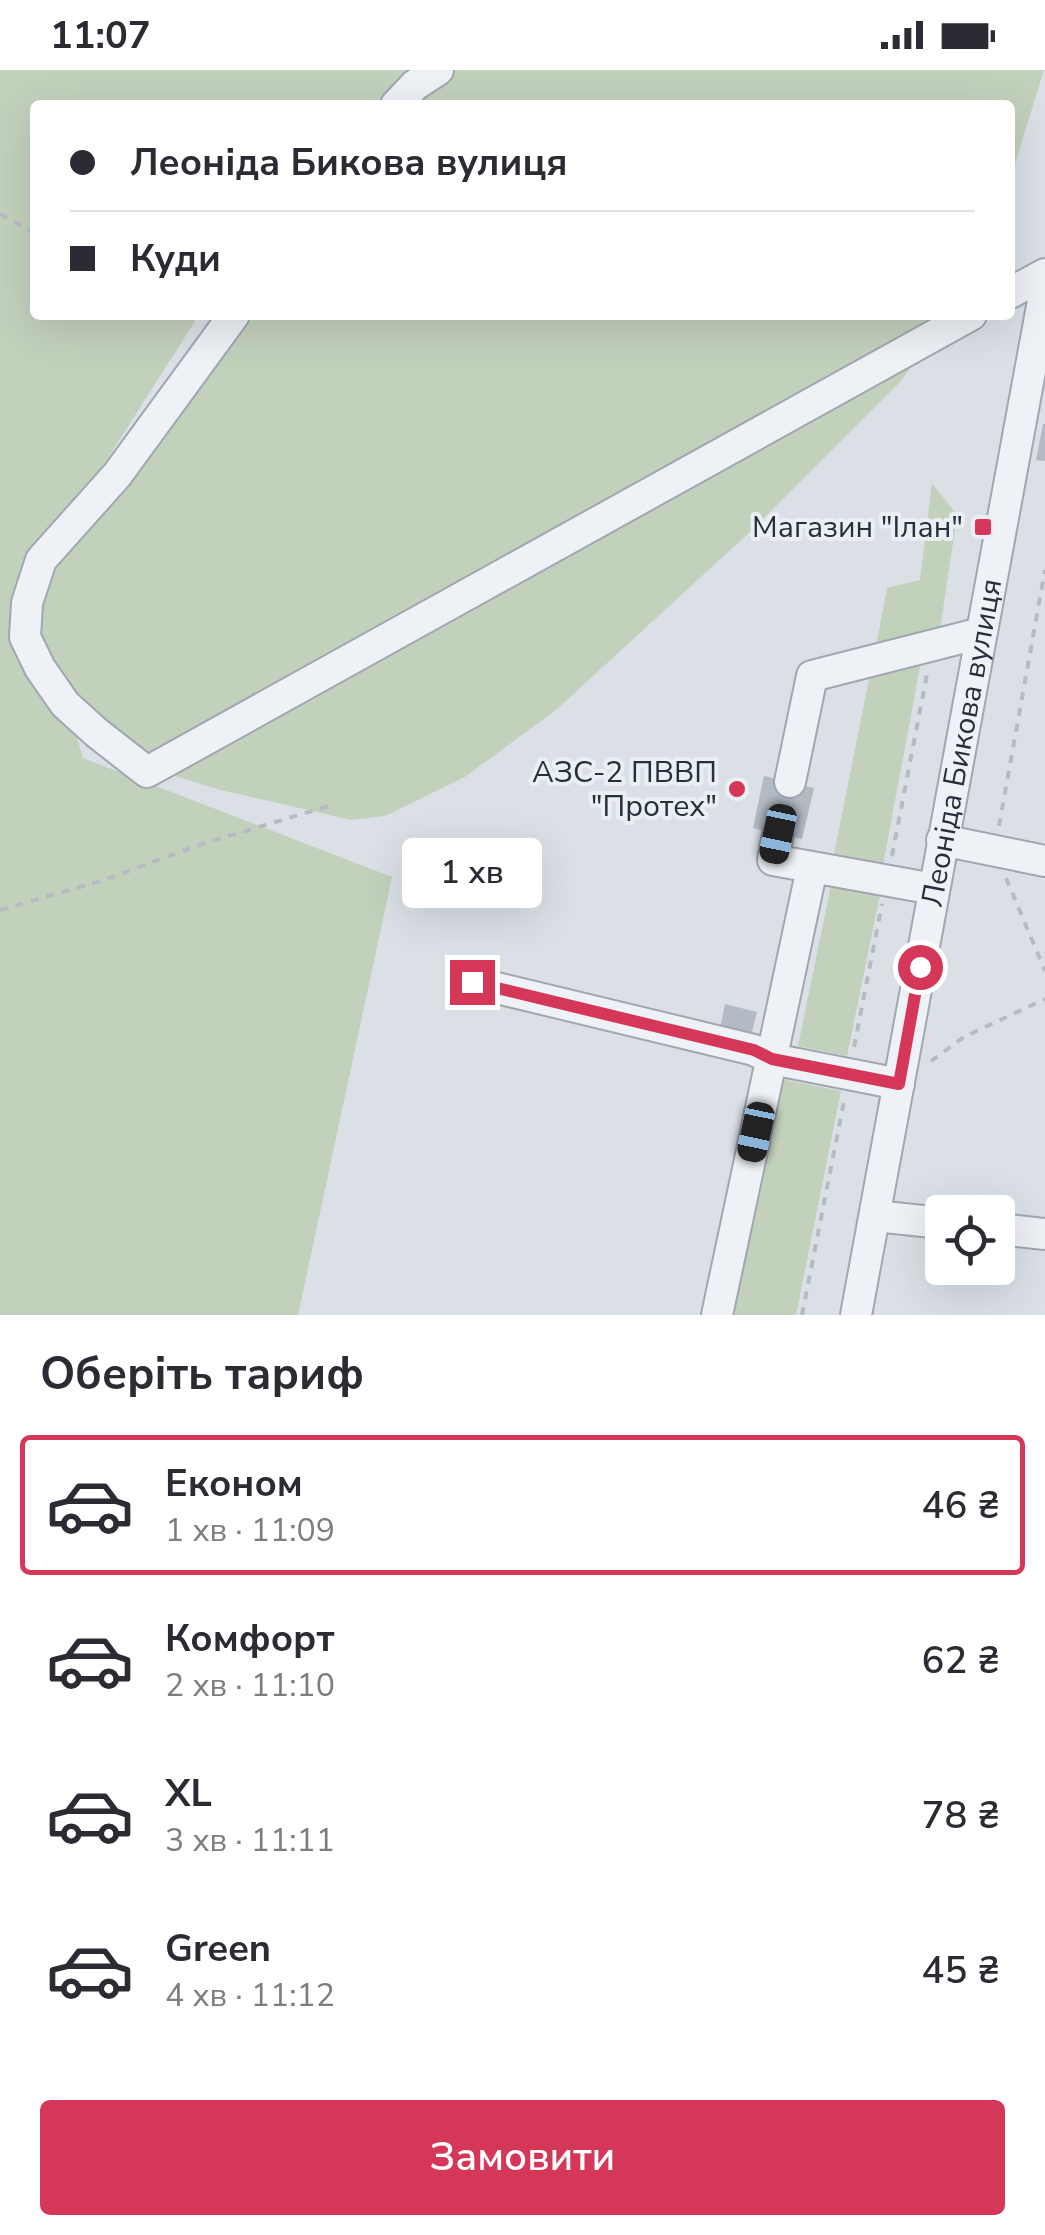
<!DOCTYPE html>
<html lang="uk">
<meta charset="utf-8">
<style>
:root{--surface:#fff;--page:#f2f2f3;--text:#2b2b33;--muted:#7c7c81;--line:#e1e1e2;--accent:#d53758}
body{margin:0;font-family:"Nunito Sans",sans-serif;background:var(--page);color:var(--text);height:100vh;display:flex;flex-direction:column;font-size:38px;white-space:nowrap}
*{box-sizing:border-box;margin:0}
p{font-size:32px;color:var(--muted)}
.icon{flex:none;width:55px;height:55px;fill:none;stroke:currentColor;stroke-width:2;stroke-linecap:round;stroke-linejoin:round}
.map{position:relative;height:1245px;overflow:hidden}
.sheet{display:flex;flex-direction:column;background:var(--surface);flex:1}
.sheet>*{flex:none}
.hud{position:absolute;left:30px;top:30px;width:985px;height:220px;border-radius:10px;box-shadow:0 10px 40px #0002;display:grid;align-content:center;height:220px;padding:0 40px;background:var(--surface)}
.tools{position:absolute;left:925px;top:1125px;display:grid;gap:20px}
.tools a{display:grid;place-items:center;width:90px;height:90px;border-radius:10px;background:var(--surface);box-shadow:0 10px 40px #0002;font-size:50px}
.end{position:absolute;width:45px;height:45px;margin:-22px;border:12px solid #d53758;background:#fff;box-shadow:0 0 0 5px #fff}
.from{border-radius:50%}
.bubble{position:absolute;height:70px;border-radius:10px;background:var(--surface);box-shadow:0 10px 40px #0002;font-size:32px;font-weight:600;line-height:70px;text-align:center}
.car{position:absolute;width:30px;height:60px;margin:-30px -15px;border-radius:12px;box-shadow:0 0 8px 2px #0007;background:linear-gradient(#222 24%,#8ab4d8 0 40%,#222 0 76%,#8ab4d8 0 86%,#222 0)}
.hud b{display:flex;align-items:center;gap:35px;height:95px;font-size:38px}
.hud b+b{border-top:2px solid var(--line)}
.hud i{width:25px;height:25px;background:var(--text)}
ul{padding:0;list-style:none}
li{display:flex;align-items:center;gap:30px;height:140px;margin:0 20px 15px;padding:0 20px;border:5px solid transparent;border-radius:10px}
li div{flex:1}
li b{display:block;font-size:38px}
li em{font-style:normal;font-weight:600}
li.active{border-color:var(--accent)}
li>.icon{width:90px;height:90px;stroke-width:1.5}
h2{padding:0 40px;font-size:45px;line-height:120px}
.action{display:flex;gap:20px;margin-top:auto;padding:20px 40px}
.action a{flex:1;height:115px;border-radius:10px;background:var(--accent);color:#fff;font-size:40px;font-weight:600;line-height:115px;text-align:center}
.status{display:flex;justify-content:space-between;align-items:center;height:70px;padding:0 50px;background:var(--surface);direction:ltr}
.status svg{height:28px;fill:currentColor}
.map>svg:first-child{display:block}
.green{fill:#c2d1bc}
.building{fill:#b2bac4}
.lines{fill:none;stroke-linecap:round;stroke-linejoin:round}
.minor-tunnel{stroke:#b7bdc5;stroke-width:30;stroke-dasharray:30 15;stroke-linecap:butt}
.minor-casing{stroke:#a1a7b1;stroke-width:34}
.path{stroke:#b6bbc1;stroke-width:4;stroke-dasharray:8 8;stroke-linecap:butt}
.minor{stroke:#eef1f5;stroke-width:30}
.route{stroke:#d53758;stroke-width:12}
.poi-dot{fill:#d53758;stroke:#eaeff4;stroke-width:4}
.labels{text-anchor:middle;stroke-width:8;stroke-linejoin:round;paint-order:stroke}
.poi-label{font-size:30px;fill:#252f3d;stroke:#eaeff4;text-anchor:end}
.street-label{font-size:30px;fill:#252f3d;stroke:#eaeff4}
</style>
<div class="status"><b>11:07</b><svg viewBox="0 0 49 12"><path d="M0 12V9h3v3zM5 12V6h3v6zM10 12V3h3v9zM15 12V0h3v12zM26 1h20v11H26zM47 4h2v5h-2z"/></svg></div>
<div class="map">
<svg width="1045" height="1245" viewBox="0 0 1045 1245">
<rect width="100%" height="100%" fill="#dbe0e7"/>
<!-- green -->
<path class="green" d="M0 0H1044L1010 110V35H35V245H199L30 510 241 245H948L901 311 751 461 556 640 465 707 385 746 351 750 217 719 149 698 64 623 83 688 392 807 298 1245H0Z
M932 413 957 445 940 560 876 576 887 518 920 510Z
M921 592 883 795 834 784 870 604Z
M832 810 881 820 847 986 798 976Z
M781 1009 841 1021 796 1245H734Z"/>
<!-- building -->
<path class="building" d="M1043 354H1045V391L1036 390Z
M764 706 814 718 802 769 753 758Z
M725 934 757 942 751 966 720 958Z"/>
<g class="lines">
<!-- minor-tunnel -->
<path class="minor-tunnel" d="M778 764 790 712"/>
<defs>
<g id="minor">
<path d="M396 35 415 15 438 0"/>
<path d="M1010 223 1045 204"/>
<path d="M234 245 117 405 41 490 27 533 25 567 40 598 65 634 97 663 147 702 971 245"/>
<path d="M790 712 812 606 981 563"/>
<path d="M778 764 773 790 934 819"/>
<path d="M942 770 1045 791"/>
<path d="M472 912 754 980 772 989 899 1014"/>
<path d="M875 1146 942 1153"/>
<path d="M998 1159 1045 1164"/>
<path d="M717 1245 812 798"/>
<path id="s1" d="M856 1245 1045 220"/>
</g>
</defs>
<!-- minor casing -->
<use href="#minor" class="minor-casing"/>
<!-- path -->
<path class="path" d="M0 144 35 163
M999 756 1045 500
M892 786 927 604
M1006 808 1045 901
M0 840 101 811 202 774 332 735
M854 977 882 834
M931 991 964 967 1045 929
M802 1245 844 1031"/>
<!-- minor -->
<use href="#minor" class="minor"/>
</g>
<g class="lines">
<!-- route -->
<path class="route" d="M472 912 754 980 772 989 899 1014 920 897"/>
</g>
<!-- markers -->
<g class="poi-dot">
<rect x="973" y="447" width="20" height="20" rx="5"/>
<circle cx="737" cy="719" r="10"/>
</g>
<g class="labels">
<!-- poi labels -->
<g class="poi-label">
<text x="963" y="467">Магазин "Ілан"</text>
<text x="717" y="712">АЗС-2 ПВВП<tspan x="717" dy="34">"Протех"</tspan></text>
</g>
<!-- street labels -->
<g class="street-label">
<text dy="10" stroke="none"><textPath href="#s1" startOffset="582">Леоніда Бикова вулиця</textPath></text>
</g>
</g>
</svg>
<div class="tools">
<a><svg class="icon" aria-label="locate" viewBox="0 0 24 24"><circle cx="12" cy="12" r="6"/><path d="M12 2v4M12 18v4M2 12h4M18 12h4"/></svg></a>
</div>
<i class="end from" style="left:920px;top:897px"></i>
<i class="end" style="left:472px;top:912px"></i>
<div class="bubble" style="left:402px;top:768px;width:140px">1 хв</div>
<i class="car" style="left:778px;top:764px;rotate:192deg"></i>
<i class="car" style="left:756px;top:1062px;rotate:192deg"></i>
<div class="hud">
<b><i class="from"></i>Леоніда Бикова вулиця</b>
<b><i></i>Куди</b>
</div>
</div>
<section class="sheet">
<h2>Оберіть тариф</h2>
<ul>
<li class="active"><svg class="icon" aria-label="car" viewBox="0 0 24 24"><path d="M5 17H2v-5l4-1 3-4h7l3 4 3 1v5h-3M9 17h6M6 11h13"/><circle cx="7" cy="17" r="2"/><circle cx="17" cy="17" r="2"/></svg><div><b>Економ</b><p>1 хв · 11:09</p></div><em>46 ₴</em></li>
<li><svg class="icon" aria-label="car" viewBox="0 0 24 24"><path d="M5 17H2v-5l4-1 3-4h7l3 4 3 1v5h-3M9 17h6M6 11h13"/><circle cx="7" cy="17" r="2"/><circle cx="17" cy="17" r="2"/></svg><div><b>Комфорт</b><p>2 хв · 11:10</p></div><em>62 ₴</em></li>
<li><svg class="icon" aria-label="car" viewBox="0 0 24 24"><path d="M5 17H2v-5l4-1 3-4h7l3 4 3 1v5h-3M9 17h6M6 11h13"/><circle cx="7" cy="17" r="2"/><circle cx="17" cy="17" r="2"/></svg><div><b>XL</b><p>3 хв · 11:11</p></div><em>78 ₴</em></li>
<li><svg class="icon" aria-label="car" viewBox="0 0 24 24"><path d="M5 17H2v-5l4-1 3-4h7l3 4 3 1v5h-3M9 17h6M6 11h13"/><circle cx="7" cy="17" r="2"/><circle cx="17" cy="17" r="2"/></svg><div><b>Green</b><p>4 хв · 11:12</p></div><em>45 ₴</em></li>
</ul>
<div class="action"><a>Замовити</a></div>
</section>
